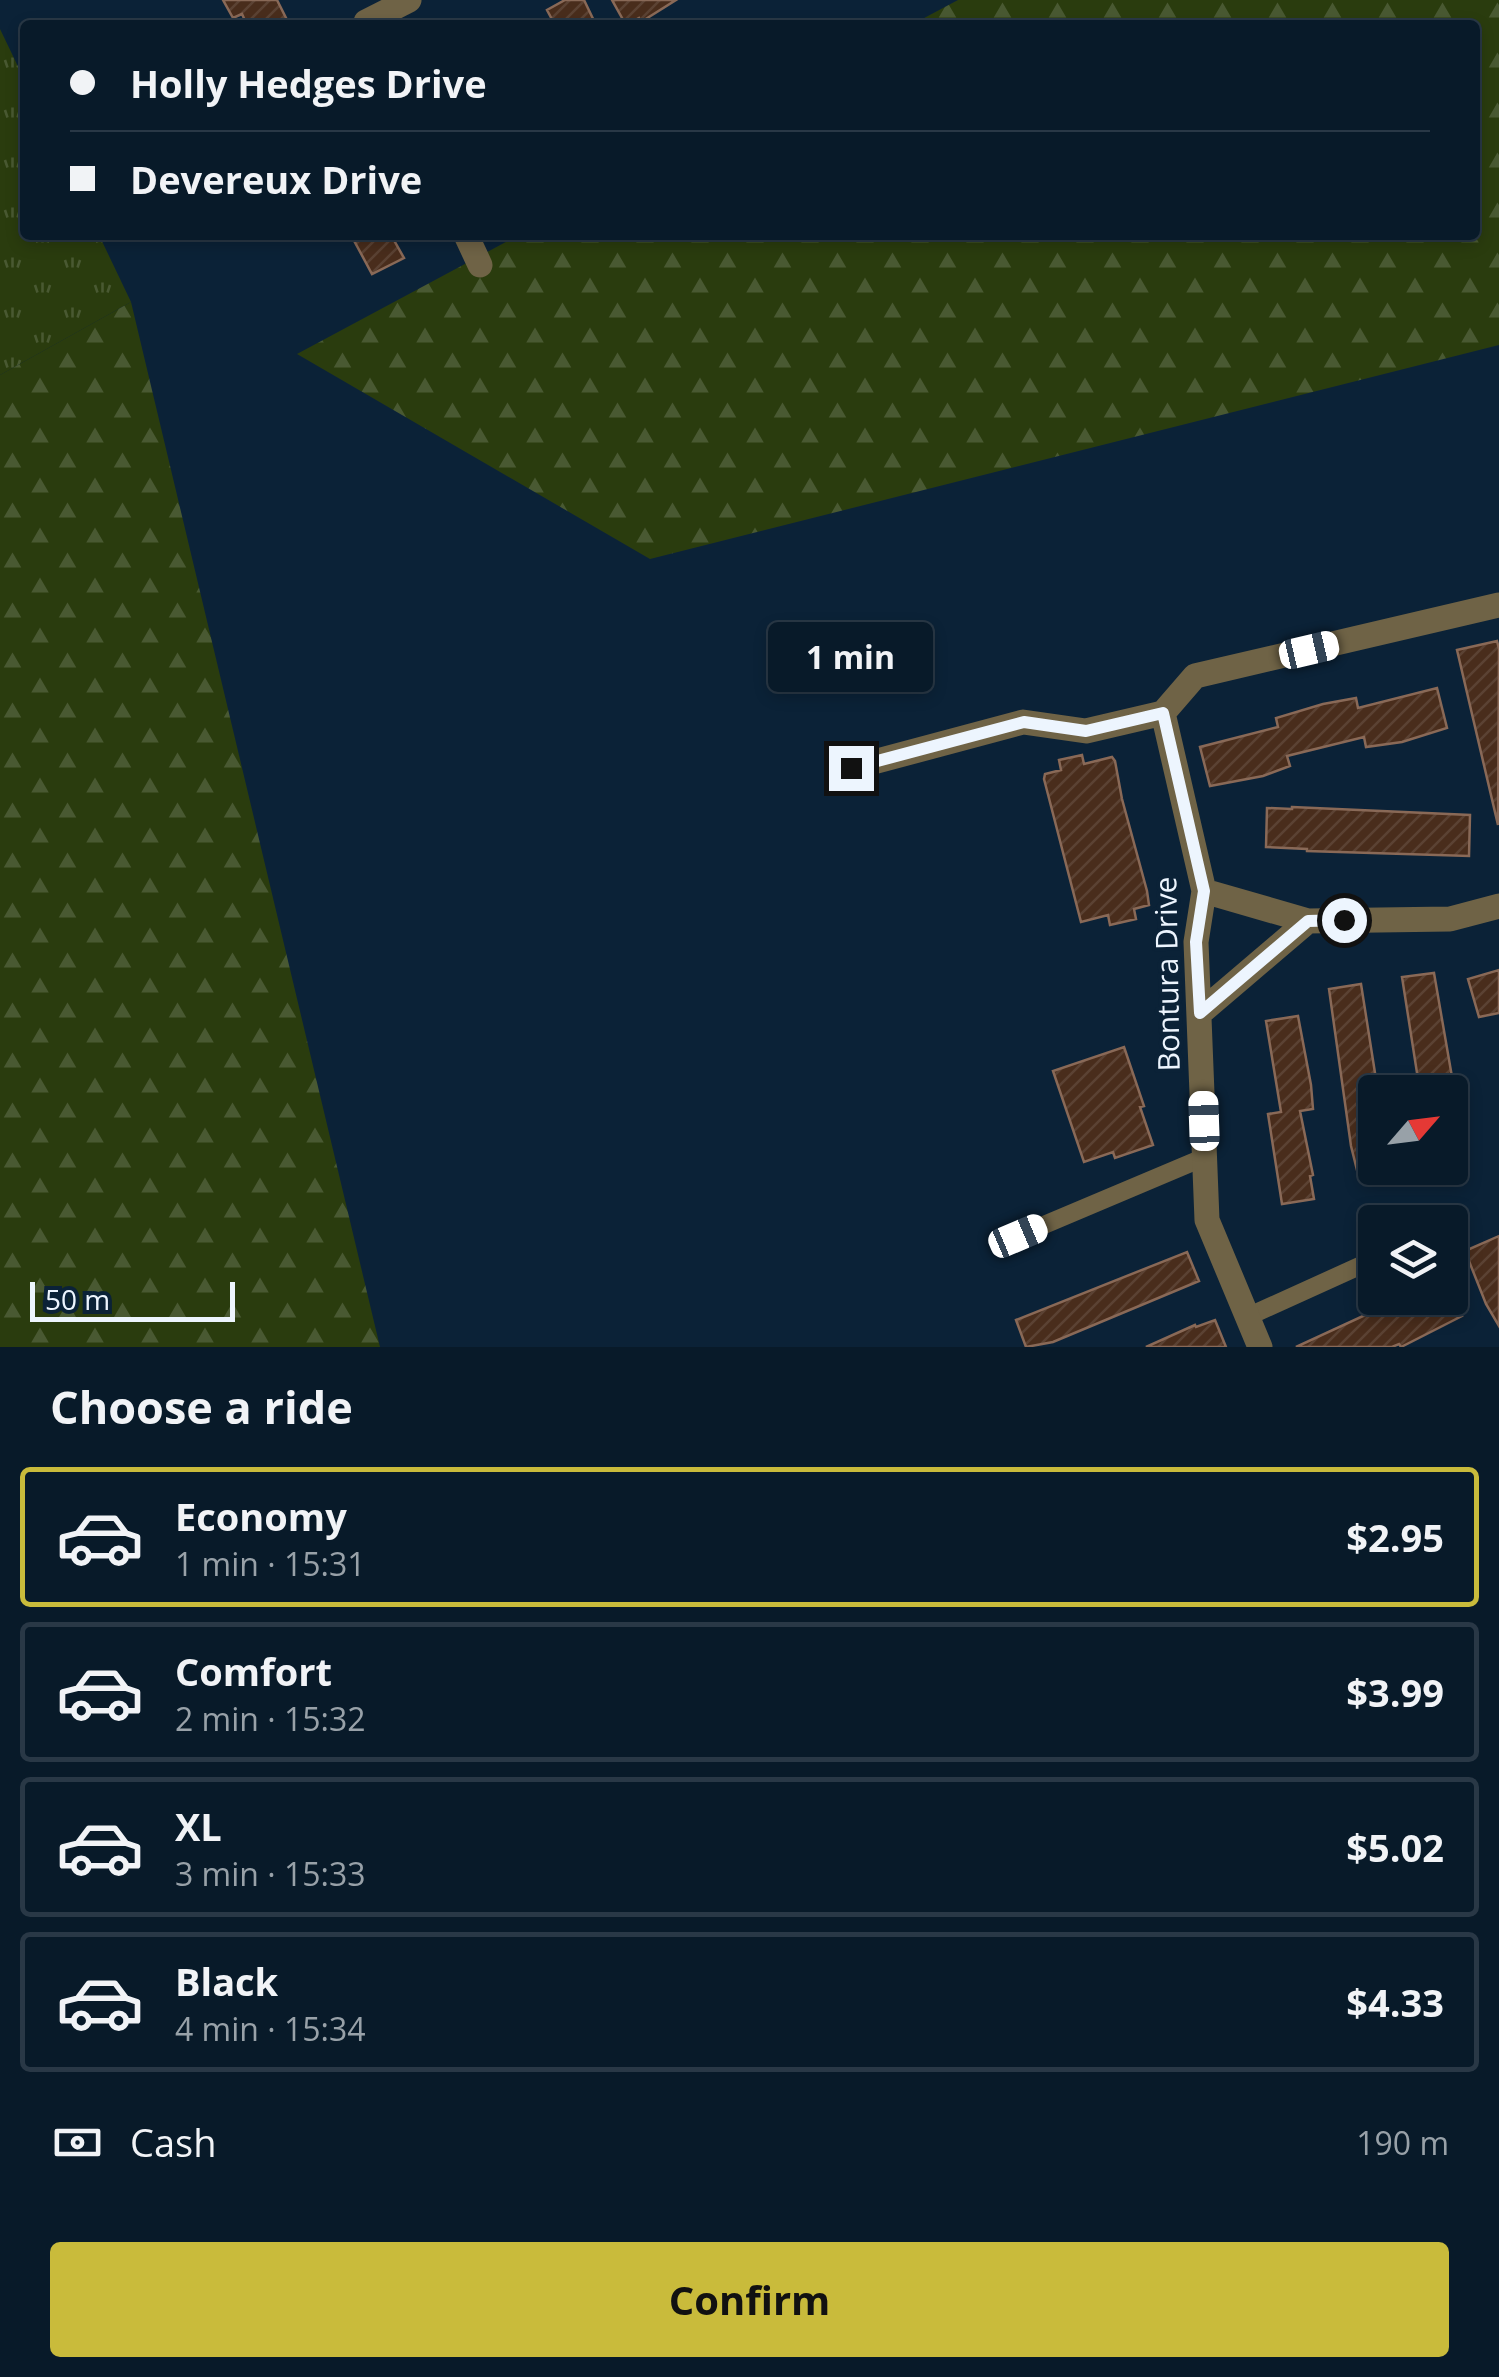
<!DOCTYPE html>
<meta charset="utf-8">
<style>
:root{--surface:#081a29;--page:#162735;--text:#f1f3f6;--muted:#98a1a8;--line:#293846;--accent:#c9bb3b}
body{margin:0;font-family:"Open Sans",sans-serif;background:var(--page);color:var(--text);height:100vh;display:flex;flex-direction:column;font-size:38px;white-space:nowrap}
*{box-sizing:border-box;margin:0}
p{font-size:32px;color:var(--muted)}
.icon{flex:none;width:55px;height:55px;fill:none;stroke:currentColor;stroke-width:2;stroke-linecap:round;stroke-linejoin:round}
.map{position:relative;height:1347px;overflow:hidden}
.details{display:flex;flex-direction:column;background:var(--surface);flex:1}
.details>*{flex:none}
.guide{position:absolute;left:20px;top:20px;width:1460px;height:220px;border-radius:10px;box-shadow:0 5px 15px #0003,0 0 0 2px var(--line);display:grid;align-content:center;height:220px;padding:0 50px;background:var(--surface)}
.needle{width:65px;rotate:62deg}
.tools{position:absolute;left:1358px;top:1075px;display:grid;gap:20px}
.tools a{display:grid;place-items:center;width:110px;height:110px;border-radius:10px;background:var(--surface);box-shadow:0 5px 15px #0003,0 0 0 2px var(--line);font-size:50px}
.scale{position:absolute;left:30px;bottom:25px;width:205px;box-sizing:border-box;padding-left:10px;border:5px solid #edf5fe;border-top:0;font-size:28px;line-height:35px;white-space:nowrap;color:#edf5fe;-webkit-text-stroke:8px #0b2237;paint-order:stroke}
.end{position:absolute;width:45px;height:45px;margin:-22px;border:12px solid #edf5fe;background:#111;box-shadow:0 0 0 5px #111}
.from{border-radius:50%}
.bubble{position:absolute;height:70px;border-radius:10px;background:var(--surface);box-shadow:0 5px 15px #0003,0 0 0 2px var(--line);font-size:32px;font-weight:700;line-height:70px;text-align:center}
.car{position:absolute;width:30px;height:60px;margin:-30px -15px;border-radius:12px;box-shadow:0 0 8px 2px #0007;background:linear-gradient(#fff 24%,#345 0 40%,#fff 0 76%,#345 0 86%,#fff 0)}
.guide b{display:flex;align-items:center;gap:35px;height:95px;font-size:38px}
.guide b+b{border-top:2px solid var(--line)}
.guide i{width:25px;height:25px;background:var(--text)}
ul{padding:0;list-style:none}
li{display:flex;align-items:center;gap:30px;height:140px;margin:0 20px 15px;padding:0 30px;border:5px solid var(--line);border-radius:10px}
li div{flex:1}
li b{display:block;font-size:38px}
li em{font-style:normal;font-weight:700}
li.active{border-color:var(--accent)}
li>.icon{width:90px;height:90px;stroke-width:1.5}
h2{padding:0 50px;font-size:45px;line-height:120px}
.pay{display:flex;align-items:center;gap:25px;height:110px;padding:0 50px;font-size:38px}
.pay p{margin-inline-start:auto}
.primary-button{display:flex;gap:20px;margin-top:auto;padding:20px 50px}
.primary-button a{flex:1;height:115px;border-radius:10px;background:var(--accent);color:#111;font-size:40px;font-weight:700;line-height:115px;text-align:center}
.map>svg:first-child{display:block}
.grass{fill:url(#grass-tufts)}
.forest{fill:url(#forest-firs)}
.building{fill:url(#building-hatch);stroke:#896957;stroke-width:2.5}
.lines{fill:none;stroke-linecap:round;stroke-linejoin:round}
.service{stroke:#6f6346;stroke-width:18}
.minor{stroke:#6f6346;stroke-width:25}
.route{stroke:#edf5fe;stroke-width:12}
.labels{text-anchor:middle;stroke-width:8;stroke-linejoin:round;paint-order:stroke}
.street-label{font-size:30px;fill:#edf5fe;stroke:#0b2237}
</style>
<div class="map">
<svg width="1499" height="1347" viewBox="0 0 1499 1347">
<defs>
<pattern id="grass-tufts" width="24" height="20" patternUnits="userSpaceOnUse" patternTransform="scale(2.5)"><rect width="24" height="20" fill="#2a3c0e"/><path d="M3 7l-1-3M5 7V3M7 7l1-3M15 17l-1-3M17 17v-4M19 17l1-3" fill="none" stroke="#495932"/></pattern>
<pattern id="forest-firs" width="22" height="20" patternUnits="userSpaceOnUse" patternTransform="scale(2.5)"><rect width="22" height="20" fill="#2a3c0e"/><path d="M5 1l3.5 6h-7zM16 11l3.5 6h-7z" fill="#495932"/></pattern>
<pattern id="building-hatch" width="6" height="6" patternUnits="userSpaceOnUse" patternTransform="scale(2.5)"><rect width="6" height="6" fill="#492d1c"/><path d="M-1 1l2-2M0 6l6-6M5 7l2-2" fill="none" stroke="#5b4233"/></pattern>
</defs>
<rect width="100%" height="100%" fill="#0b2237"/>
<!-- grass -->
<path class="grass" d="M0 29 25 81V235H99L131 302 0 375Z"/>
<!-- forest -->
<path class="forest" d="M958 0H1499V345L650 559 297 354 519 235H1475V25H911Z
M131 302 380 1347H0V375Z"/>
<!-- building -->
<path class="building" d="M223 0H277L288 22 247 25 242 14 233 18Z
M584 0 596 25H555L547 10 565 0Z
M612 0H676L641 22 639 18 626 25Z
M351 235H391L404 258 372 274Z
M1497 641 1499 649 1498 825 1457 650Z
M1437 688 1447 728 1402 742 1366 747 1364 737 1287 756 1290 766 1263 776 1210 786 1200 747 1278 727 1276 718 1323 704 1356 698 1358 708Z
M1082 755 1084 764 1112 757 1115 761 1122 799 1147 891 1149 905 1134 909 1136 919 1110 925 1108 915 1081 922 1044 779 1045 774 1061 770 1059 760Z
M1292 807 1470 815 1469 856 1307 851V849L1266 847 1267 808 1292 809Z
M1499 970V1013L1479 1017 1468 979Z
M1434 973 1461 1129 1462 1153 1450 1155V1092H1420L1402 977Z
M1361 984 1378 1092H1375V1167L1357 1170 1351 1146 1329 989Z
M1298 1016 1311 1085 1313 1109 1300 1111 1313 1175 1310 1176 1314 1199 1282 1204 1268 1114 1281 1112 1266 1021Z
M1124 1047 1144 1106 1140 1107 1153 1145 1115 1158 1113 1152 1084 1162 1053 1071Z
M1499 1236V1326L1486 1304 1465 1251Z
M1187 1252 1199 1281 1053 1342 1026 1347 1016 1320Z
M1450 1289 1462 1316 1401 1347 1399 1344 1392 1347H1296L1402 1298H1450Z
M1215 1320 1226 1347H1146L1195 1325 1196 1327Z"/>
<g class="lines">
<!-- service -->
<path class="service" d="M1018 1236 1205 1157
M1247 1317 1375 1259"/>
<!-- minor -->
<path class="minor" d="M366 22 409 0
M466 235 480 265
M1163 713 1204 891 1196 942 1207 1220 1260 1347
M851 768 1023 722 1086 731 1163 713 1195 676 1499 605
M1204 891 1308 921 1450 919 1499 906
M1200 1013 1308 921"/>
</g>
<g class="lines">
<!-- route -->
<path class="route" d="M851 768 1024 722 1086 731 1163 713 1204 891 1196 942 1200 1013 1308 921 1344 920"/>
</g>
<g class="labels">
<!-- street labels -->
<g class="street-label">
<text transform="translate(1168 974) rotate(-91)" y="10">Bontura Drive</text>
</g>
</g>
</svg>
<div class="tools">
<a><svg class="needle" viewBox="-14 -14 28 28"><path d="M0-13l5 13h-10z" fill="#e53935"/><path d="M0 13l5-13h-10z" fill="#98a1a8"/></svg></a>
<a><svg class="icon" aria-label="layers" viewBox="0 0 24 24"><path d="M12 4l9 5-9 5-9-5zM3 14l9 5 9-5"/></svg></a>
</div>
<div class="scale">50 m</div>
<i class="end from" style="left:1344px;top:920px"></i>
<i class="end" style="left:851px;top:768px"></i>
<div class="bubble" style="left:768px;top:622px;width:165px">1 min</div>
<i class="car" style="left:1309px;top:650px;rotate:77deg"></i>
<i class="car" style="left:1204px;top:1121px;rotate:358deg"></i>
<i class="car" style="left:1018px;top:1236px;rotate:67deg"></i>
<div class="guide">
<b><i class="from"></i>Holly Hedges Drive</b>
<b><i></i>Devereux Drive</b>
</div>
</div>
<section class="details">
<h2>Choose a ride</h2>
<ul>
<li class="active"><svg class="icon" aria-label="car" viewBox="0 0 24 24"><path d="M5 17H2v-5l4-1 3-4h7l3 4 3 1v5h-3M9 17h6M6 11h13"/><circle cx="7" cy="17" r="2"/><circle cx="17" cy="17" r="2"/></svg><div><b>Economy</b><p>1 min · 15:31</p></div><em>$2.95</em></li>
<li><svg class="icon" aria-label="car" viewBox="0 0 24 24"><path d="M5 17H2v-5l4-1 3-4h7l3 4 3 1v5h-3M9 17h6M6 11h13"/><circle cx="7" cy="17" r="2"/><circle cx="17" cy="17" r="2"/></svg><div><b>Comfort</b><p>2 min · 15:32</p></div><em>$3.99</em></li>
<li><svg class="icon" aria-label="car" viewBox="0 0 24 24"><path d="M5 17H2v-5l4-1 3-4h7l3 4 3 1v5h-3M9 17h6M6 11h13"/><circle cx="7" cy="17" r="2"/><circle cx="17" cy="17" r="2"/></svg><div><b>XL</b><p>3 min · 15:33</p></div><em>$5.02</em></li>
<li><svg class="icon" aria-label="car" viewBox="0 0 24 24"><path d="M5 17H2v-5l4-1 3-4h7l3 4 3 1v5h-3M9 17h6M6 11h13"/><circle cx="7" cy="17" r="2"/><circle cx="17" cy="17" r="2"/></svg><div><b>Black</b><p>4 min · 15:34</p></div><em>$4.33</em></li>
</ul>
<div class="pay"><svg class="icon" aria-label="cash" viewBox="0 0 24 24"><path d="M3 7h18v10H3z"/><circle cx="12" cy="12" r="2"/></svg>Cash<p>190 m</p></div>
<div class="primary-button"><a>Confirm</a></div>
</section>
